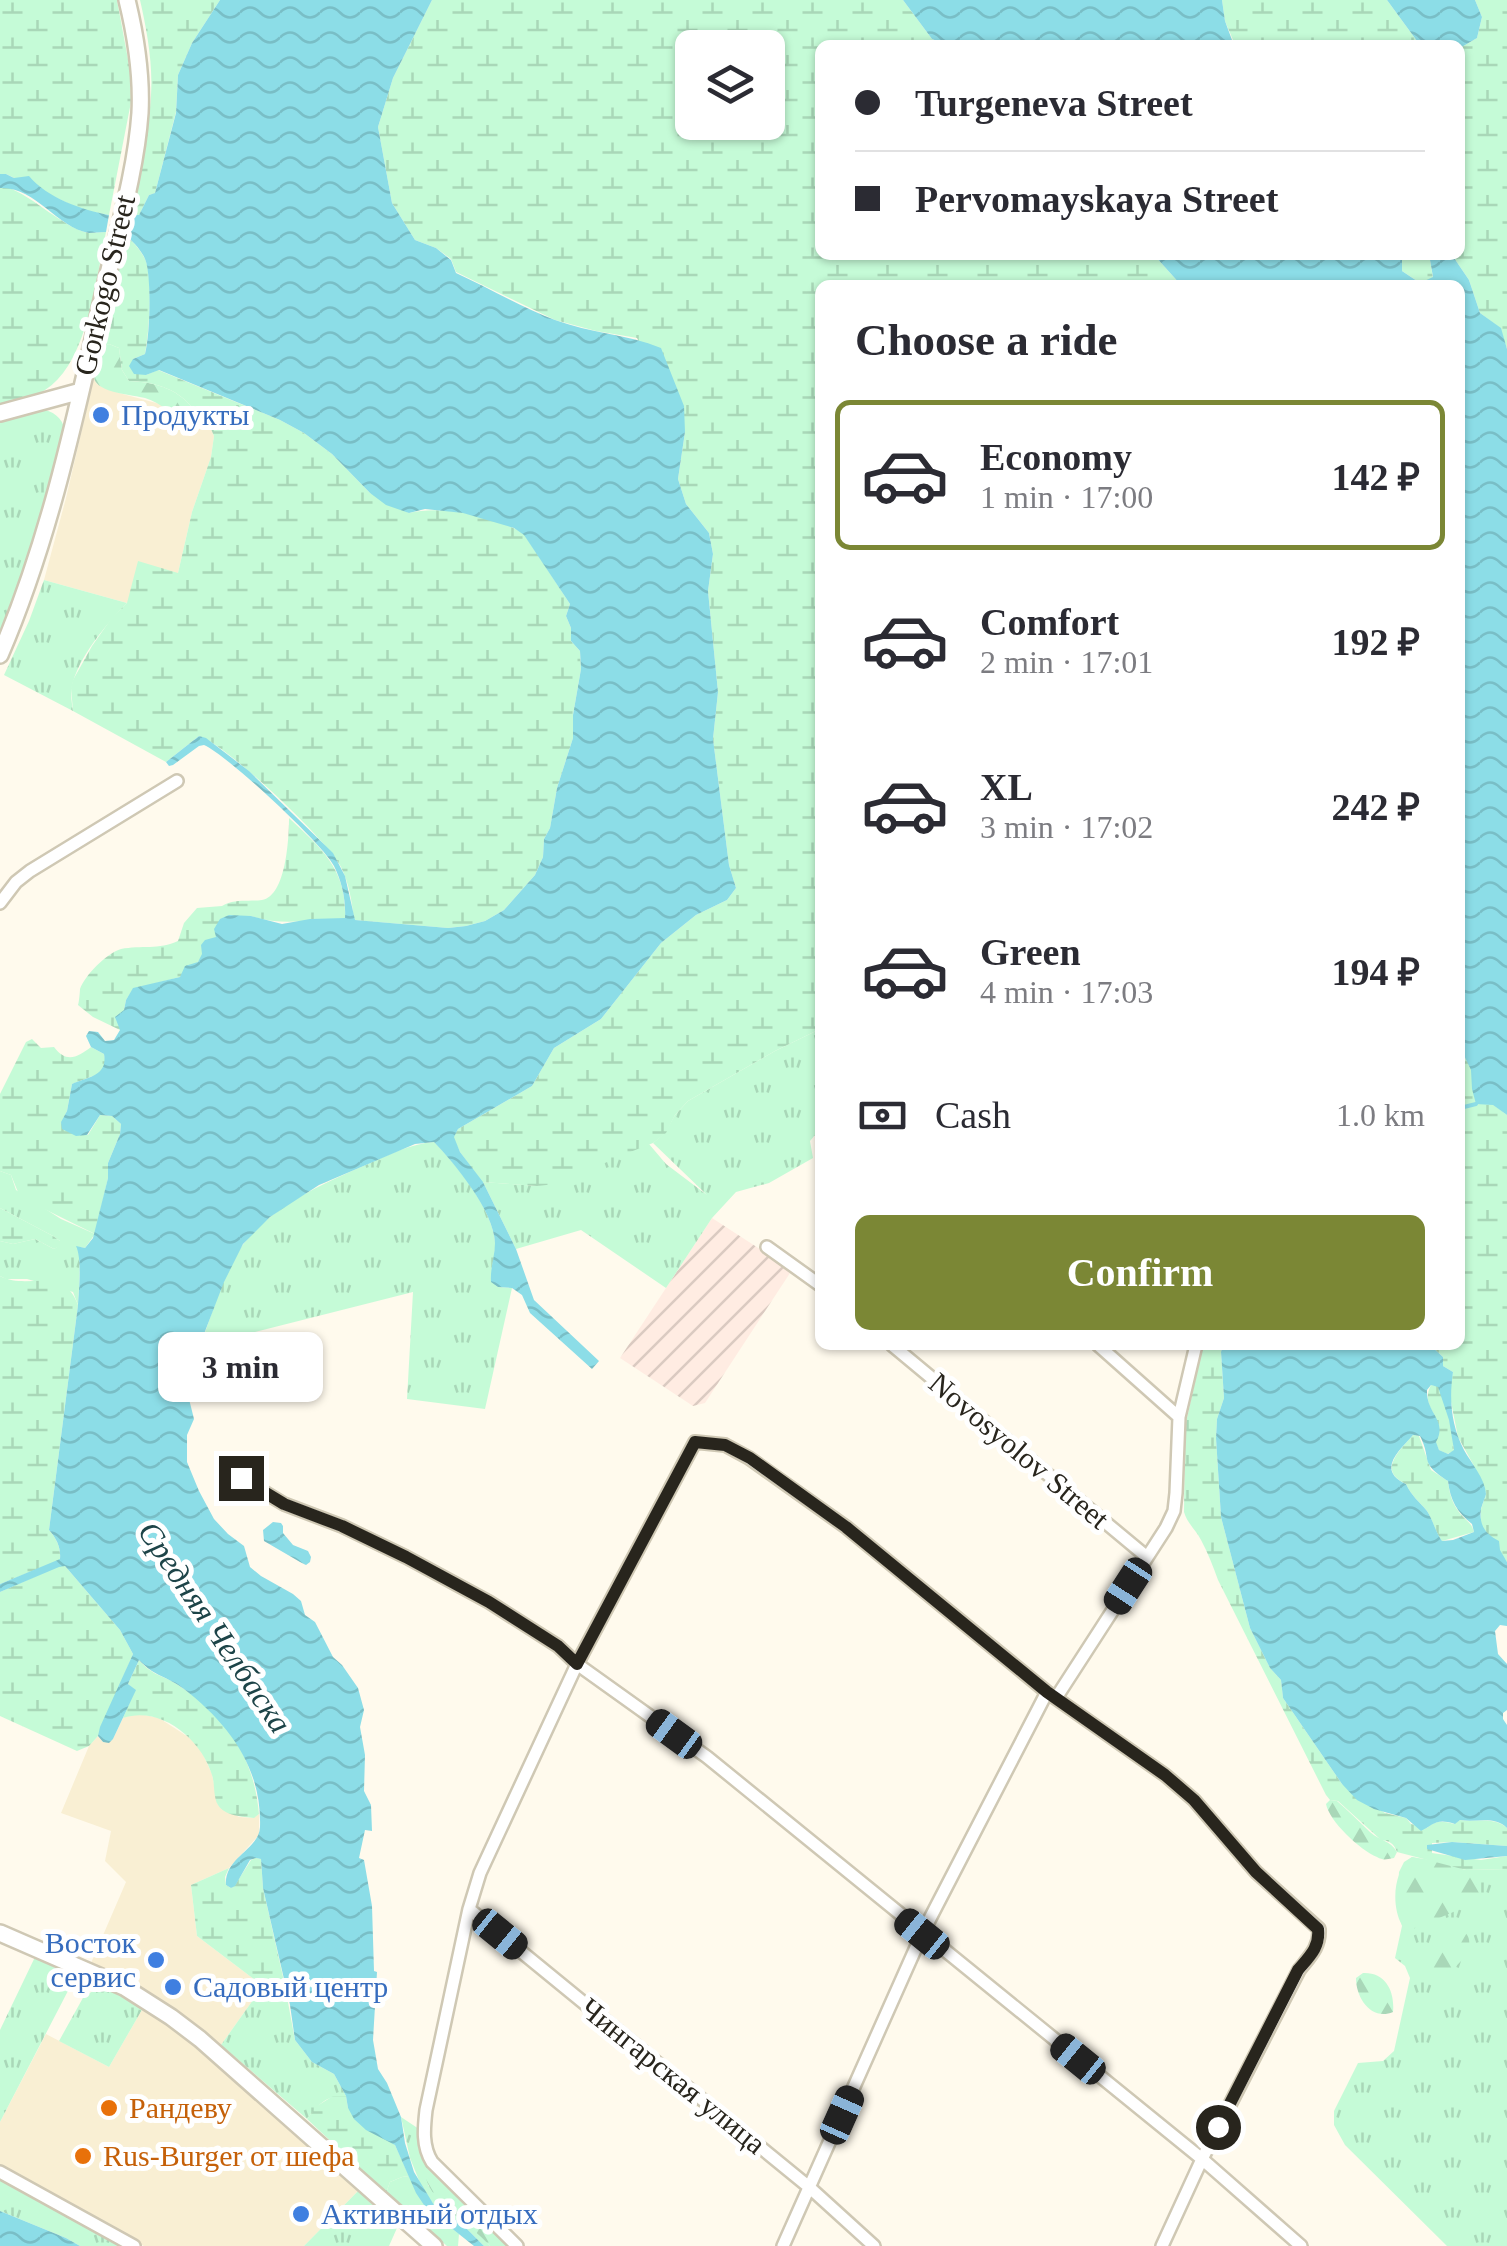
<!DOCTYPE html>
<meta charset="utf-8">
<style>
:root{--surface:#fff;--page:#f2f2f3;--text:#2b2b33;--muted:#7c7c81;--line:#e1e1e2;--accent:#7b8735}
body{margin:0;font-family:"Times New Roman",serif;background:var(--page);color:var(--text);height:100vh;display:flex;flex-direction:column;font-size:38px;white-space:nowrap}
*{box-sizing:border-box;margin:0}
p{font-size:32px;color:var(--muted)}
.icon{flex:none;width:55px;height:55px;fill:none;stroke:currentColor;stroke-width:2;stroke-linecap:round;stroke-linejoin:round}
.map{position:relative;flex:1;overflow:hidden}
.drawer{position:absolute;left:815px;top:280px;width:650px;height:1070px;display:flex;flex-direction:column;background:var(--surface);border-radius:15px;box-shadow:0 2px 8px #0004}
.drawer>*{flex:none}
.banner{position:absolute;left:815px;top:40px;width:650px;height:220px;border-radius:15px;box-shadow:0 2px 8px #0004;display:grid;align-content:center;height:220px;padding:0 40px;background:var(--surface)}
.buttons{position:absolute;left:675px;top:30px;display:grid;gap:20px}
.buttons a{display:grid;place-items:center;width:110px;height:110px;border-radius:15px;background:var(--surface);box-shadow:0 2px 8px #0004;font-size:50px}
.end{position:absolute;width:45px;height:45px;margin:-22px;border:12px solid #28251d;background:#fff;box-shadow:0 0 0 5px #fff}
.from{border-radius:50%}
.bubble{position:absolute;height:70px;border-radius:15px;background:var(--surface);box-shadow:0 2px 8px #0004;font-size:32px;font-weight:700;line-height:70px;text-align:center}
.car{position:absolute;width:30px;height:60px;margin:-30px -15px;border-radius:12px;box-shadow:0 0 8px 2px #0007;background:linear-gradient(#222 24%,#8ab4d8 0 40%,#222 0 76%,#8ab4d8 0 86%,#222 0)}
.banner b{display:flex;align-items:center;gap:35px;height:95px;font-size:38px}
.banner b+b{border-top:2px solid var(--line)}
.banner i{width:25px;height:25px;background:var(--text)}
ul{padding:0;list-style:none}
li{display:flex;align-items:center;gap:30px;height:150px;margin:0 20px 15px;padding:0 20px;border:5px solid transparent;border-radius:15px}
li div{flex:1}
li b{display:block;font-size:38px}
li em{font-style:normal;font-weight:700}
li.current{border-color:var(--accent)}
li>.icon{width:90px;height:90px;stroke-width:1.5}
h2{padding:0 40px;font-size:45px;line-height:120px}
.pay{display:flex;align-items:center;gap:25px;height:110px;padding:0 40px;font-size:38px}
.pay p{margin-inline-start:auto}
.action{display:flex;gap:20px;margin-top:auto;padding:20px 40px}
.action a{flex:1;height:115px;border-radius:15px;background:var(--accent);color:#fff;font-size:40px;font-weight:700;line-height:115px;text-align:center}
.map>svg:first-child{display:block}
.built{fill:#f9efd3}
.industrial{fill:url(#industrial-furrows)}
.grass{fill:url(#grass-tufts)}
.forest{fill:url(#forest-firs)}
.wetland{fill:url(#wetland-marsh);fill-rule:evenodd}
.water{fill:url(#water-waves);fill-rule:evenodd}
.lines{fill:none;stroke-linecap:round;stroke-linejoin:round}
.stream{stroke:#8cdde7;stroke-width:4}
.street-casing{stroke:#cfc8b4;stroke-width:16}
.secondary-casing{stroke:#cfc8b4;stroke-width:20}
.street{stroke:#fff;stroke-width:11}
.secondary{stroke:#fff;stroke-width:15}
.route{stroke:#28251d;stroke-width:12}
.shop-dot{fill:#3f7fe0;stroke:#fff;stroke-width:4}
.food-dot{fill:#e8710a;stroke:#fff;stroke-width:4}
.labels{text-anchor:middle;stroke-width:10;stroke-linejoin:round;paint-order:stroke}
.street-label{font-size:30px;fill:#28251d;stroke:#fff}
.shop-label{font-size:30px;fill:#366cbe;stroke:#fff;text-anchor:start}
.food-label{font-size:30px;fill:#c56008;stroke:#fff;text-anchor:start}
.water-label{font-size:32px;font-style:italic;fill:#1d4448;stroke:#fff}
</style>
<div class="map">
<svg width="1507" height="2246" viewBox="0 0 1507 2246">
<defs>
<pattern id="industrial-furrows" width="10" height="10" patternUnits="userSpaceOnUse" patternTransform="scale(2.5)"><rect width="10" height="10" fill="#ffece2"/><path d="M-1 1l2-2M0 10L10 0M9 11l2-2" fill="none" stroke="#dbcac1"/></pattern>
<pattern id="grass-tufts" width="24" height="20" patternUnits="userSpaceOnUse" patternTransform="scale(2.5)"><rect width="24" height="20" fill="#c5fbd7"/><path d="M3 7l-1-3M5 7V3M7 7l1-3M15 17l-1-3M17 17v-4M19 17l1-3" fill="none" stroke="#a9d7b8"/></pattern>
<pattern id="forest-firs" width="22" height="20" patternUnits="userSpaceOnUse" patternTransform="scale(2.5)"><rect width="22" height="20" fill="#c5fbd7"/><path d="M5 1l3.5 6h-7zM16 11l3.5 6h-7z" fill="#a9d7b8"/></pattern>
<pattern id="wetland-marsh" width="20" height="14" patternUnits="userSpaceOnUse" patternTransform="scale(2.5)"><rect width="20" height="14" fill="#c5fbd7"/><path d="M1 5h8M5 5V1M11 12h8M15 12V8" fill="none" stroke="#a9d7b8"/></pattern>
<pattern id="water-waves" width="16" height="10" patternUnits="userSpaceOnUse" patternTransform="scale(2.5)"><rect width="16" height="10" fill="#8cdde7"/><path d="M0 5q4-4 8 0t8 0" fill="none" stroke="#79bec6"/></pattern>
</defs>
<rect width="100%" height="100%" fill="#fffaed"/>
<!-- built -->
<path class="built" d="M94 378 97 384 119 393 160 404 181 419 188 421 194 418 211 429 214 436 211 457 192 512 178 573 127 603 44 580 66 498Z
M130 1715H145L159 1718 193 1740 201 1750 212 1774 218 1805 239 1817 253 1818 259 1814V1835L229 1868 191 1885 197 1936 263 1986 221 2045 152 1995 91 1963 126 1882 105 1861 111 1831 61 1813 89 1746 98 1736 103 1742 113 1739 123 1718Z
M143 2008 183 2033 358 2191 304 2246H144L0 2165V2122L46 2034 109 2067Z"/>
<!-- industrial -->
<path class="industrial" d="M712 1218 792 1270 705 1403 693 1406 620 1358Z"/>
<!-- grass -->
<path class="grass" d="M40 409C53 411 62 417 65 430L42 516 0 635V419Z
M44 580 127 603C107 623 78 658 72 686 70 694 72 703 73 711L4 675 29 621Z
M820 1029V1129L810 1141 813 1158 769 1183 736 1192 712 1218 666 1288 581 1230 516 1249 483 1182 537 1186 649 1144 666 1164 707 1195 653 1143 665 1133 675 1115 688 1101 775 1051Z
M434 1142C456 1164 493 1210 495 1242 496 1263 487 1263 498 1287L512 1288 485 1409 407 1399 413 1292 235 1337 204 1335C214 1308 227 1264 245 1242 276 1204 324 1183 368 1164 390 1154 410 1144 434 1142Z
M0 1171 11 1175 16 1190 61 1219 95 1234 85 1248 78 1247C81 1257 79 1291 78 1305L73 1292 27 1279H6L0 1276V1241L13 1244 35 1239 54 1249 60 1245V1241L53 1236 0 1208Z
M1412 1857 1466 1870 1507 1869V2246H1447L1345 2145 1334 2125V2111L1358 2063 1383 2061 1394 2051 1410 1978 1405 1966 1395 1958 1402 1926 1397 1909 1399 1872 1404 1862Z
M35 1957 65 1973 70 1987 0 2122V2030Z
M275 1980 284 1981 295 2040 312 2062 334 2074 346 2096C326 2095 319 2104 307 2119L221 2045 263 1986Z
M97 1989 109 1990 143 2008 109 2067 59 2041 84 1996Z
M401 2117 419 2129 435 2170 428 2185 449 2210 477 2230 490 2246H484L463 2225 434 2205 422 2188 410 2158Z
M0 2178 122 2246H80L66 2238 0 2211Z
M358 2191 397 2228 389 2246H304Z"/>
<!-- forest -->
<path class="forest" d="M109 344 119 348 122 370 129 381C155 382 181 389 196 413L194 418 188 421C172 416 162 403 145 398 134 395 97 393 94 378 93 370 99 355 101 347Z
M1330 1800 1337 1801C1349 1811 1359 1822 1370 1832 1380 1841 1390 1840 1397 1852L1394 1858C1386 1859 1384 1861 1377 1857 1360 1850 1329 1821 1326 1804Z
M1412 1857C1442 1862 1474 1862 1481 1897L1477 1902 1413 1929 1402 1925C1391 1906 1393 1870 1412 1857Z
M1457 1928C1498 1941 1424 2012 1415 1951Z
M1363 1973C1386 1972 1395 1992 1393 2012 1372 2021 1356 1999 1356 1978Z
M430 2167 512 2246H490C471 2223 426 2202 425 2171Z
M409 2176 426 2208 459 2234 458 2246H447L386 2193 390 2182 402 2177Z"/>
<!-- wetland -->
<path class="wetland" d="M0 0H117L130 70 131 102 109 215 82 210 6 174H0Z
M140 0H220L192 43 178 75 176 112 155 193 149 195 139 215 129 214C138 175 149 136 151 95 153 63 147 31 140 0Z
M432 0H903L932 39 947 45H820V255H1154L1181 285H820V1029L775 1051 688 1101 675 1115 666 1133 653 1143 615 1158 565 1183 537 1186 482 1182 460 1152 453 1137 458 1129 532 1086 554 1048 601 1019 661 943 696 915 727 900 736 888 729 865 713 739 718 692 708 591 713 554 709 533 686 504 678 479 685 432 637 338 596 331 555 320 456 272 451 259 436 248 415 240 392 203 378 127 393 78ZM692 48H768V122H692Z
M1222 0H1387L1417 41 1423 45H1253L1233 40 1225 21Z
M1475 0H1507V349L1500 328 1480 313 1469 280 1452 255H1460V48L1477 38 1482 17Z
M7 187C33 196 65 229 89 233 94 233 100 232 106 232 96 278 88 363 45 390 32 398 14 400 0 404V188Z
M125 234C133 242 140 249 145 259 153 276 149 335 145 354L133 359 146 375 158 370 280 420 304 433 332 454 370 493 409 513C442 505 496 516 524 534L570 604 566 616 571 628V641L580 651 581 669 573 715V738L557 788 550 828 544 839 543 857 535 875 504 910 485 921 466 926 448 928 354 920C352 902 349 883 341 867 327 840 227 745 199 736L166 762 73 711 71 688 73 680 92 646 111 619 127 603 138 561 178 573 192 512 211 457 214 436 211 429 194 418 196 413C181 389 155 382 129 381L122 370 119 348 109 344 101 347Z
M1402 255H1425L1430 260 1433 278 1420 283 1402 271Z
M289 818C322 849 347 869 345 919 313 919 282 927 251 916L216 937 198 962 180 977 133 989 126 1000 120 1030 93 1017 78 1005C79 1003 80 991 80 989 85 975 107 953 121 949 141 945 159 950 178 941L184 923 197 908 222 906C235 898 248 902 262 900 286 896 289 839 289 818Z
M32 1039 41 1048 54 1047C66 1063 77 1058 91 1047L104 1054 106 1064 101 1073 72 1084 67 1111 61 1123 88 1135 100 1115 112 1116 121 1124 120 1134 108 1163V1178L95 1234 20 1197 11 1175 0 1171V1094L26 1042Z
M1460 1047 1472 1070V1089L1507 1115V1562L1481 1525V1509L1486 1494 1473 1464 1458 1437 1449 1392 1453 1372 1443 1366V1357L1430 1345H1460Z
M0 1208 53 1236 60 1241V1246L54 1249 35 1239 13 1244 0 1241Z
M0 1276C28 1291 63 1264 78 1305L49 1530C57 1539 61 1548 60 1560L0 1584Z
M1203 1345H1223L1221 1352 1224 1398 1217 1419 1216 1438 1221 1517 1250 1628 1270 1668 1281 1680 1283 1698 1342 1784 1385 1813 1406 1818 1411 1824 1427 1828C1436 1820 1442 1821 1454 1824L1460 1820C1477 1823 1493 1816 1507 1828V1846L1452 1842 1432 1843V1853L1481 1860 1507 1856V1869L1466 1870 1397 1852C1394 1843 1389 1841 1381 1840L1338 1801 1330 1800 1326 1795 1218 1580C1213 1566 1208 1553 1201 1540 1196 1530 1187 1523 1184 1512L1185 1427Z
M1431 1385 1438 1386C1447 1405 1453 1430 1454 1451L1447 1454 1439 1450 1435 1441C1449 1417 1418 1410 1431 1385Z
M1413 1435 1419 1436 1431 1470 1448 1481C1449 1492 1452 1503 1459 1512 1465 1521 1471 1521 1474 1532L1442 1541C1435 1532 1433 1520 1427 1511 1419 1501 1412 1497 1406 1484 1377 1471 1399 1451 1413 1435Z
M59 1566H65L120 1630 133 1654 98 1736 89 1746 77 1751 0 1716V1592Z
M139 1660C154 1677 161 1674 178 1685 227 1717 254 1757 259 1814L254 1818C243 1817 225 1816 218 1805 213 1797 215 1784 212 1775 202 1740 161 1705 123 1718L135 1690 128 1684Z
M256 1858 261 1859 263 1888 284 1981 275 1980 263 1986 197 1936 191 1885 229 1868 225 1877 226 1885 231 1888 235 1885 251 1860Z
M333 2096H346L348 2108 395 2145 409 2176 402 2177 390 2182 386 2193 307 2119 317 2106Z"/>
<!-- water -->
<path class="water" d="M220 0H432L393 78 378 127 392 203 415 240 436 248 451 260 456 273C489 288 521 307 555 320 590 333 627 334 661 348L684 406 685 432 678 479 686 504 709 533 713 554 708 591 718 692 713 739 729 865 736 888 727 900 696 915 661 943 601 1019 554 1048 532 1086 458 1129 454 1137 460 1152 483 1182 516 1249 534 1300 599 1361 592 1369 530 1313 522 1295 512 1288 498 1287 491 1282C490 1268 495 1256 495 1243 494 1211 455 1164 434 1142L415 1144 319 1185 270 1217 243 1244 224 1282 199 1347 187 1391 194 1419 187 1435V1462L199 1491 214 1519 228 1534 244 1546 250 1567 261 1576 293 1594 301 1601 305 1615 315 1622 333 1657 342 1665 358 1688 364 1710 360 1727 365 1755 364 1791 371 1805 372 1831 365 1830 359 1858 364 1860 372 1906 374 1971 377 1972 373 2040 378 2069 387 2083 401 2117 405 2143 414 2172 434 2205 463 2225 484 2246H474L426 2208 416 2193 395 2145 366 2130 354 2119 348 2108 346 2096 334 2074 312 2062 295 2040 290 2005 263 1888 261 1859 256 1858 250 1860 235 1886 231 1888 226 1885C224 1857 259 1850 260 1827 262 1768 229 1724 184 1689 167 1676 155 1677 139 1660L128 1684 136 1690 113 1739 109 1743 103 1742 98 1736 100 1727 133 1654 120 1630 65 1566 59 1567 0 1592V1584L60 1559C61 1548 57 1539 49 1530L78 1305C79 1290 82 1258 76 1246L85 1248 93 1238 108 1178V1163L120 1134 121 1124 112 1116 100 1115 87 1135 76 1136 62 1129 61 1122 67 1111 72 1084C88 1077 108 1076 104 1054L91 1047 86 1036 89 1031 98 1032 105 1041 114 1040 120 1030 115 1017 124 1010 126 1000 133 988 180 977 185 966 198 962 202 954 201 945 205 940 216 937 214 929 220 919 229 915 251 916 282 924 310 919 345 918C346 900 342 882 334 866 323 844 226 754 204 745L199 746 173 765 169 766 166 762 199 736 206 738 249 771 333 853 345 876 355 920 448 928 466 926 485 921 504 910 535 875 543 857 544 839 550 828 557 788 573 738V715L581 669 580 651 571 641V628L566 616 570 604 524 535 514 528 463 513 425 509 409 513 386 505 370 493 332 454 304 433 280 420 159 370 146 375 134 374 129 366 133 359 145 354C150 334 151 287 147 266 145 253 134 243 125 234L129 214 139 215 149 195 155 193 176 113 178 75 192 43Z
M903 0H1222L1225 21 1232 40 1253 45H947L932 39Z
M1387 0H1475L1482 17 1477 38 1460 48V45H1423L1417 41Z
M0 174H6L14 178 29 176C47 198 83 210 109 215L106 232C100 232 95 233 89 233 56 227 35 186 0 188Z
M1154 255H1402V271L1420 283 1433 277 1430 260 1425 255H1452L1469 280 1480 313 1501 328 1507 349V1115L1493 1105 1476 1104 1472 1089 1471 1070 1460 1047V285H1181Z
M1223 1345H1430L1443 1357V1366L1453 1372C1449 1399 1451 1425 1464 1450 1471 1463 1485 1478 1486 1494 1486 1495 1481 1508 1481 1509 1479 1525 1485 1534 1499 1541L1500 1550 1507 1562V1626L1500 1625 1495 1631 1498 1654 1507 1664V1710L1503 1713V1719L1507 1725V1828C1494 1815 1477 1823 1460 1820L1455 1824C1436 1818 1435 1824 1421 1831L1406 1818 1374 1809 1357 1800 1342 1784 1283 1698 1281 1680 1270 1668 1250 1628 1221 1517 1216 1438 1217 1419 1224 1398 1221 1352ZM1431 1385 1438 1387 1449 1420 1454 1450 1448 1454 1439 1450 1436 1442C1448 1420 1426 1414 1427 1390ZM1413 1435 1420 1436C1433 1462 1418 1461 1448 1481 1450 1500 1457 1512 1472 1524L1474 1532 1453 1540 1442 1541C1435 1531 1433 1520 1427 1511 1419 1501 1412 1497 1406 1484 1376 1470 1399 1451 1413 1435Z
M273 1522 281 1523 283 1526V1533L293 1545 308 1551 311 1557 310 1562 306 1565 300 1562 264 1541 263 1530Z
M1452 1842 1507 1846V1856L1465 1860 1427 1849V1845Z
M0 2211 66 2238 80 2246H0Z"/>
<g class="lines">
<!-- stream -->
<path class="stream" d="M1460 1108 1476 1104"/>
<defs>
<path id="street" d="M0 903 16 882 30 871 177 781
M767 1247 820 1285
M892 1345 1147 1557
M1098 1345 1179 1417
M241 1478 284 1504 342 1526 406 1557 489 1602 558 1646 577 1664 707 1757 1202 2159 1301 2246
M1056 1698 1166 1528 1174 1511 1176 1493 1179 1417 1196 1345
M469 1909 809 2187 874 2246
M0 2172 134 2246
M517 2246 432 2162C422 2146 424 2128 426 2110L469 1909 480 1873 577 1664 695 1442 725 1445 749 1458 846 1527 1047 1692 1165 1775 1194 1800 1256 1872 1319 1929C1320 1947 1310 1956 1299 1970L1202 2159 1162 2246
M783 2246 922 1934 1047 1692"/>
<path id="secondary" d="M0 413 81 391
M0 655C50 539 76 414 104 291 117 234 136 171 140 113 142 74 136 37 127 0
M0 1933 124 1987 171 2017 200 2039 434 2246"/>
</defs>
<!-- street casing -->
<use href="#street" class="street-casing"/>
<!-- secondary casing -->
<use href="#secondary" class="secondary-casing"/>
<!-- street -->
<use href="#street" class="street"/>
<!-- secondary -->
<use href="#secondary" class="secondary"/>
</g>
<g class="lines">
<!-- route -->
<path class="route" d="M241 1478 284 1504 342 1526 406 1557 489 1602 558 1646 577 1664 695 1442 725 1445 750 1458 846 1527 1047 1692 1165 1775 1194 1800 1256 1872 1318 1929C1320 1947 1310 1956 1298 1970L1218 2127"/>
</g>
<!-- markers -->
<g class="shop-dot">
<circle cx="101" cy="415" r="10"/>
<circle cx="156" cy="1960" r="10"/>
<circle cx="173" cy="1987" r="10"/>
<circle cx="301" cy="2214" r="10"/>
</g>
<g class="food-dot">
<circle cx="109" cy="2108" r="10"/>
<circle cx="83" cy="2156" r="10"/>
</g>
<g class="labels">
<!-- street labels -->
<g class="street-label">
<text transform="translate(105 285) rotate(-77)" y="10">Gorkogo Street</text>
<text transform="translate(1019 1451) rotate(40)" y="10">Novosyolov Street</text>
<text transform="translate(673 2076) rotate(39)" y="10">Чингарская улица</text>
</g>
<!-- shop labels -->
<g class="shop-label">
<text x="121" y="425">Продукты</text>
<text x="136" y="1953" text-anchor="end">Восток<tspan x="136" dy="34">сервис</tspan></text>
<text x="193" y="1997">Садовый центр</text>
<text x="321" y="2224">Активный отдых</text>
</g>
<!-- food labels -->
<g class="food-label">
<text x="129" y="2118">Рандеву</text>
<text x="103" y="2166">Rus-Burger от шефа</text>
</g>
<!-- water labels -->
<g class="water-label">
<text transform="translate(215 1627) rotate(56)" y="11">Средняя Челбаска</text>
</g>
</g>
</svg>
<div class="buttons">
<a><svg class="icon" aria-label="layers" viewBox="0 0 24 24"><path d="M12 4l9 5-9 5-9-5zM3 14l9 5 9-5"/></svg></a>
</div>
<i class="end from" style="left:1218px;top:2127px"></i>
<i class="end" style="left:241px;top:1478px"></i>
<div class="bubble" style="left:158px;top:1332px;width:165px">3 min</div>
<i class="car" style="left:1128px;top:1586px;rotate:213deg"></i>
<i class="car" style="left:674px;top:1734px;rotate:306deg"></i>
<i class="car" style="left:500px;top:1934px;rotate:129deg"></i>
<i class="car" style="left:922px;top:1934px;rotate:309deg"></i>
<i class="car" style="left:1078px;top:2059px;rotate:309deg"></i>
<i class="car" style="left:842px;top:2115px;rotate:24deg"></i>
<div class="banner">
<b><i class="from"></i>Turgeneva Street</b>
<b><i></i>Pervomayskaya Street</b>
</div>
<section class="drawer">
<h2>Choose a ride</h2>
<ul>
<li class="current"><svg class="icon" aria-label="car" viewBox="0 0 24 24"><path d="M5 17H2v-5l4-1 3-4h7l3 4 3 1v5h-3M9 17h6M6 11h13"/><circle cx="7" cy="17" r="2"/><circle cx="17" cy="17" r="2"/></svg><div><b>Economy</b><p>1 min · 17:00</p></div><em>142 ₽</em></li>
<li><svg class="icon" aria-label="car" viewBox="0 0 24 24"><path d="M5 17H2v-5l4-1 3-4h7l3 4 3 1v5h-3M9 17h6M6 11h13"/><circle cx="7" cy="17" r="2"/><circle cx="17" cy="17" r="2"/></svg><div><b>Comfort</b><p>2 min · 17:01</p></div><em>192 ₽</em></li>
<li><svg class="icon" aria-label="car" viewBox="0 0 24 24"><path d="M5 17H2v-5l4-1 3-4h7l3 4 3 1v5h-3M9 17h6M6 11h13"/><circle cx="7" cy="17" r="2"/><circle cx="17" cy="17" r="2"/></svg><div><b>XL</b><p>3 min · 17:02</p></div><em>242 ₽</em></li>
<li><svg class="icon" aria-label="car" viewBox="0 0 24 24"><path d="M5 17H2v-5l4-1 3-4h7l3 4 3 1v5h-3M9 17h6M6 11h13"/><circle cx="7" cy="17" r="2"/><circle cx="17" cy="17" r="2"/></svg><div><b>Green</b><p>4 min · 17:03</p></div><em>194 ₽</em></li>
</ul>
<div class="pay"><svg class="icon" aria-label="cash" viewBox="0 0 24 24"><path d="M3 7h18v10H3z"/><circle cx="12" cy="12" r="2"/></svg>Cash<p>1.0 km</p></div>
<div class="action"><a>Confirm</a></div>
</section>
</div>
